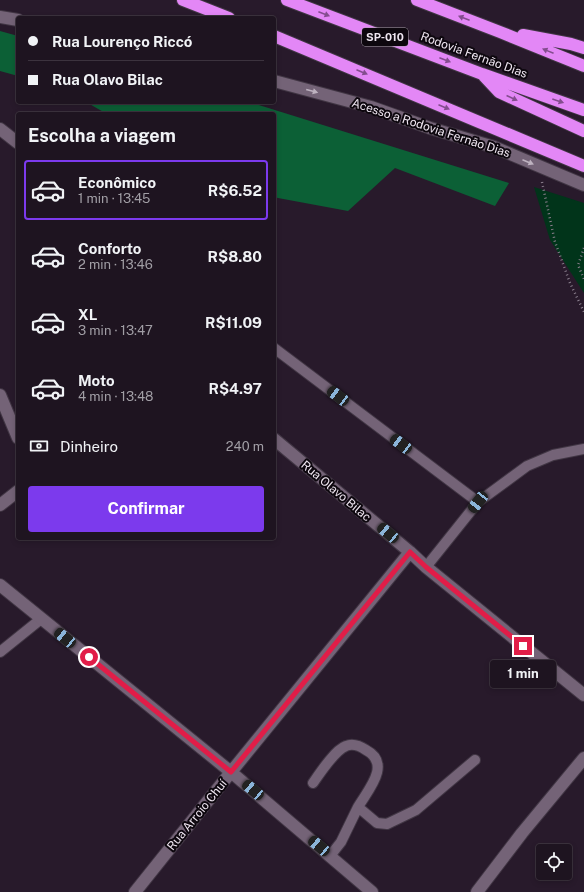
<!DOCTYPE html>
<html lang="pt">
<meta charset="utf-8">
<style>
:root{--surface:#1e1420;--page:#2b212d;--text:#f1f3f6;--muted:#a19ea5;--line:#3c333e;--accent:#7c3aed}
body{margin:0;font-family:"Public Sans",sans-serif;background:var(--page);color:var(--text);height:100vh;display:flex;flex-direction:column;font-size:15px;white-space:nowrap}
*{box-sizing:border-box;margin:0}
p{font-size:13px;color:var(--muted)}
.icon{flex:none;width:22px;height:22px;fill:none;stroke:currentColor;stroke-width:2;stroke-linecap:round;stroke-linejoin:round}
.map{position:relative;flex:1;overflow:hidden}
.sheet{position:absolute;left:16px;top:112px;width:260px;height:428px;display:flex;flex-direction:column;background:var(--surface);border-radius:4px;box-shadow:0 2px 6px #0003,0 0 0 1px var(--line)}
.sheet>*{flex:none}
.banner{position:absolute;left:16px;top:16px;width:260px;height:88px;border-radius:4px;box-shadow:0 2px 6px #0003,0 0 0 1px var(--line);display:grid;align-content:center;height:88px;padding:0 12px;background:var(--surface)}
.buttons{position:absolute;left:536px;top:844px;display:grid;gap:8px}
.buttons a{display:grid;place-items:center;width:36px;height:36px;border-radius:4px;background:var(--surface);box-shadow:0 2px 6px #0003,0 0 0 1px var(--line);font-size:20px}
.end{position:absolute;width:18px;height:18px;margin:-9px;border:5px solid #e11d48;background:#fff;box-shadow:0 0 0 2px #fff}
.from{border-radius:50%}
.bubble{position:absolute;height:28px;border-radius:4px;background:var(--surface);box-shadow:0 2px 6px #0003,0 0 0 1px var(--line);font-size:13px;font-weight:700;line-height:28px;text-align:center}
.car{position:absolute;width:12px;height:24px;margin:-12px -6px;border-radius:5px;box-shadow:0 0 3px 1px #0007;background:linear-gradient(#222 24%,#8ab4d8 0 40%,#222 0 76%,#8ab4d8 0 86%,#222 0)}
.banner b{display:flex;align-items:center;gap:14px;height:38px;font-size:15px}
.banner b+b{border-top:1px solid var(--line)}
.banner i{width:10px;height:10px;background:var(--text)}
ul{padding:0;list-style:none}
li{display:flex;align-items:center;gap:12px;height:60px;margin:0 8px 6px;padding:0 4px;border:2px solid transparent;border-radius:4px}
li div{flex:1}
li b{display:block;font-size:15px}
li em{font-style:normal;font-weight:700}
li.current{border-color:var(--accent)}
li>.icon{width:36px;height:36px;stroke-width:1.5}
h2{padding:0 12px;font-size:18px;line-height:48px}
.pay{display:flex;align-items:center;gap:10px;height:44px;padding:0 12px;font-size:15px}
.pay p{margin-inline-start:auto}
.action{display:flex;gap:8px;margin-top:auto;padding:8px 12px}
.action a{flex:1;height:46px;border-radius:4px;background:var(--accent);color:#fff;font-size:16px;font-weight:700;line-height:46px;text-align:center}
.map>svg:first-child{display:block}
.green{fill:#01341a}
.forest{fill:#0c6036}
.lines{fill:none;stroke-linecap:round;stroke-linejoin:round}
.lane-casing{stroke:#413644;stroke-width:12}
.street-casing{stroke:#413644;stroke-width:14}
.highway-casing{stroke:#413644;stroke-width:14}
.path{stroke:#897e8c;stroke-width:2.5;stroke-dasharray:1 3;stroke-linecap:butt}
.lane{stroke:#746377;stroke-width:10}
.street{stroke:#746377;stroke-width:12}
.highway{stroke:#e387f6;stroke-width:12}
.oneway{fill:#834d8e}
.oneway2{fill:#beb2c0}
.route{stroke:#e11d48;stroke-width:5}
.labels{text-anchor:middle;stroke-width:4;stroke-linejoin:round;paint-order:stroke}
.shield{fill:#0d070e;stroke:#aba3ad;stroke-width:1}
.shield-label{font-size:11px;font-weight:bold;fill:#efe6f1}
.street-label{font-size:12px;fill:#efe6f1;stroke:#0d070e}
</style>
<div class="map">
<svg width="584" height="892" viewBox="0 0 584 892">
<rect width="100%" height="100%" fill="#281a2b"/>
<!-- green -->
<path class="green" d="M534 187 584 203V293L550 240Z"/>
<!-- forest -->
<path class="forest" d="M0 31 18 36V76L0 71Z
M86 102H249L509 183 495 206 395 168 348 211 278 198 274 197V114H107Z"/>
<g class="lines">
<defs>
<path id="lane" d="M274 348 478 502
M426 567 478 502 527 466 553 455 584 449
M0 652 41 619
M313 783C320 773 335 750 346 746 353 743 360 746 366 750 392 764 368 790 358 807
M330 856 341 842 358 807 377 823 387 824 416 810 475 760"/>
<path id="street" d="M0 17 18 20
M274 81 371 107 430 128 494 147 584 185
M0 129 18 143
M0 395 18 438
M274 439 410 552 426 567 584 695
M0 505 18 491
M0 585 231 772 372 892
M135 892 231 772 410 552
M477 892 522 833 584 758"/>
<path id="highway" d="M183 0 229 18
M287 0 482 74 584 110
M417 0 500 32 584 66
M523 35 571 44 584 48
M274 36 584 166
M484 76 499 92 584 131"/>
</defs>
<!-- lane casing -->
<use href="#lane" class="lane-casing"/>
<!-- street casing -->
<use href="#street" class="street-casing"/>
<!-- highway casing -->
<use href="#highway" class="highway-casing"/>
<!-- path -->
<path class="path" d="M542 182 555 242 570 283 584 312
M584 248 578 265 584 279"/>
<!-- lane -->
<use href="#lane" class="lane"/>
<!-- street -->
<use href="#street" class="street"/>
<!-- highway -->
<use href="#highway" class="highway"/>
</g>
<!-- one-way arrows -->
<defs><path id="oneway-solid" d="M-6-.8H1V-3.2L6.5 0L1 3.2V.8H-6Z"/></defs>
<g class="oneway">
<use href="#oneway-solid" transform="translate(324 14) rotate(21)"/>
<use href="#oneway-solid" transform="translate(464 18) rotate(-159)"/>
<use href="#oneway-solid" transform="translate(548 51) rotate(-158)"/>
<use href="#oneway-solid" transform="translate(445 60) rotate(21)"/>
<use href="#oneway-solid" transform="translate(362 72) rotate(23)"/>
<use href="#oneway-solid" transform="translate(512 98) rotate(25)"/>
<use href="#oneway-solid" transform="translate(558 101) rotate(19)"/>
<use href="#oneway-solid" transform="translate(444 107) rotate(23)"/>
</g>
<g class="oneway2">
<use href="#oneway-solid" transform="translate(312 91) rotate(15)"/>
<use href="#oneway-solid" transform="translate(528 162) rotate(23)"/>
</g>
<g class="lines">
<!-- route -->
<path class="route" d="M89 657 231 772 410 552 426 567 523 646"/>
</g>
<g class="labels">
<!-- shield labels -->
<rect class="shield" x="362" y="28" width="46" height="18" rx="3"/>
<g class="shield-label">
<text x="385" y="41">SP-010</text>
</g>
<!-- street labels -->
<g class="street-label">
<text transform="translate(474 55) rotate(20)" y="4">Rodovia Fernão Dias</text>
<text transform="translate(431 128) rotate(18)" y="4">Acesso a Rodovia Fernão Dias</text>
<text transform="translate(336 491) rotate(40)" y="4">Rua Olavo Bilac</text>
<text transform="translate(197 815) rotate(-51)" y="4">Rua Arroio Chuí</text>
</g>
</g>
</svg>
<div class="buttons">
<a><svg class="icon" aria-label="locate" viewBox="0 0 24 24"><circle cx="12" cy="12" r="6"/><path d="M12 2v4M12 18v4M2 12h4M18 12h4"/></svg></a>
</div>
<i class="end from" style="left:89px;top:657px"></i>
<i class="end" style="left:523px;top:646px"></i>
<div class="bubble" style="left:490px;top:660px;width:66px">1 min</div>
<i class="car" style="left:338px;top:396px;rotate:307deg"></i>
<i class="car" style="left:401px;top:444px;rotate:307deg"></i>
<i class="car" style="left:478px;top:502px;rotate:218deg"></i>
<i class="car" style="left:388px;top:533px;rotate:310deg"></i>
<i class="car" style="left:65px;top:638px;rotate:309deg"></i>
<i class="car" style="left:253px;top:790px;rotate:310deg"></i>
<i class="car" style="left:319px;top:846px;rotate:310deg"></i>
<div class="banner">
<b><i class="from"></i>Rua Lourenço Riccó</b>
<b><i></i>Rua Olavo Bilac</b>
</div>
<section class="sheet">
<h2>Escolha a viagem</h2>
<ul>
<li class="current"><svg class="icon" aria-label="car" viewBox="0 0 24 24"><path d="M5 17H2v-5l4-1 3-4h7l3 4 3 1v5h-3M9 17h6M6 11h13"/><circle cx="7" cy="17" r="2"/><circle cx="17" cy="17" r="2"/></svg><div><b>Econômico</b><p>1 min · 13:45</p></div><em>R$6.52</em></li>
<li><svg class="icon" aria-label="car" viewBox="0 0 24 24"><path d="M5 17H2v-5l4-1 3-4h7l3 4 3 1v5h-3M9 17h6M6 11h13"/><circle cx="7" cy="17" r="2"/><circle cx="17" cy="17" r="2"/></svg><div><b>Conforto</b><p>2 min · 13:46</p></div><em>R$8.80</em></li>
<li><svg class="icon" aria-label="car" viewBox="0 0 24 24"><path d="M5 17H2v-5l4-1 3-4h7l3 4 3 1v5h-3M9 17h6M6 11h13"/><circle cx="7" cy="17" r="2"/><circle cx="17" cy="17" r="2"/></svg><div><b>XL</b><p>3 min · 13:47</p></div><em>R$11.09</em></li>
<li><svg class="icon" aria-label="car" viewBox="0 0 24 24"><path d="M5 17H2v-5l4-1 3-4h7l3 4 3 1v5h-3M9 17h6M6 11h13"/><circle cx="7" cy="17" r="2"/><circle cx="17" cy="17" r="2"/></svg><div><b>Moto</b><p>4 min · 13:48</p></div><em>R$4.97</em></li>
</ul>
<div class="pay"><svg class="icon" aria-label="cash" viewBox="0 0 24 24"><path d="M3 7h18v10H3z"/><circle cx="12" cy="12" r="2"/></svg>Dinheiro<p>240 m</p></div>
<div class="action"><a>Confirmar</a></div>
</section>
</div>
